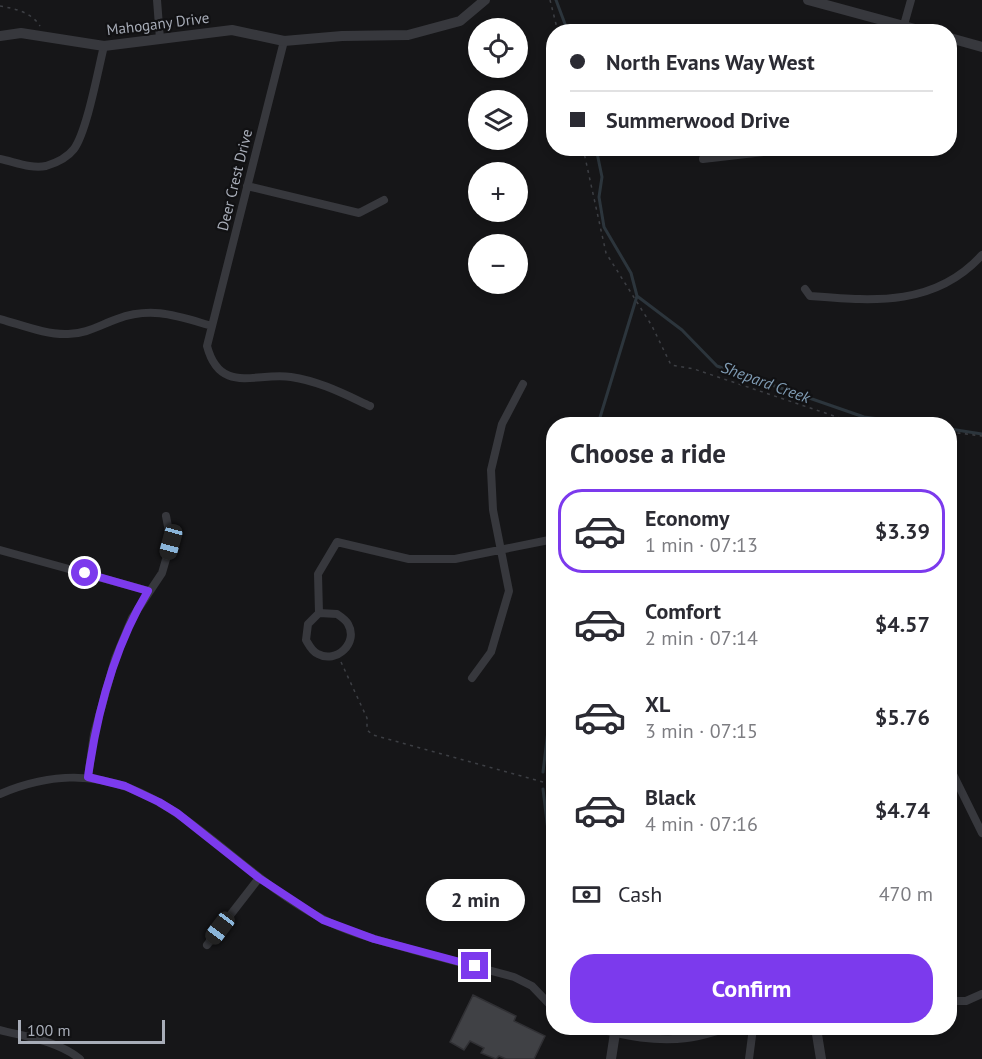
<!DOCTYPE html>
<meta charset="utf-8">
<style>
:root{--surface:#fff;--page:#f2f2f3;--text:#2b2b33;--muted:#7c7c81;--line:#e1e1e2;--accent:#7c3aed}
body{margin:0;font-family:"PT Sans",sans-serif;background:var(--page);color:var(--text);height:100vh;display:flex;flex-direction:column;font-size:22px;white-space:nowrap}
*{box-sizing:border-box;margin:0}
p{font-size:20px;color:var(--muted)}
.icon{flex:none;width:33px;height:33px;fill:none;stroke:currentColor;stroke-width:2;stroke-linecap:round;stroke-linejoin:round}
.map{position:relative;flex:1;overflow:hidden}
.details{position:absolute;left:546px;top:417px;width:411px;height:618px;display:flex;flex-direction:column;background:var(--surface);border-radius:24px;box-shadow:0 3px 9px #0003}
.details>*{flex:none}
.guide{position:absolute;left:546px;top:24px;width:411px;height:132px;border-radius:24px;box-shadow:0 3px 9px #0003;display:grid;align-content:center;height:132px;padding:0 24px;background:var(--surface)}
.controls{position:absolute;left:468px;top:18px;display:grid;gap:12px}
.controls a{display:grid;place-items:center;width:60px;height:60px;border-radius:50%;background:var(--surface);box-shadow:0 3px 9px #0003;font-size:30px}
.scale{position:absolute;left:18px;bottom:15px;width:147px;box-sizing:border-box;padding-left:6px;border:3px solid #a8adb8;border-top:0;font-size:16px;line-height:21px;white-space:nowrap;color:#a8adb8;-webkit-text-stroke:4px #111113;paint-order:stroke}
.end{position:absolute;width:27px;height:27px;margin:-14px;border:8px solid #7c3aed;background:#fff;box-shadow:0 0 0 3px #fff}
.from{border-radius:50%}
.bubble{position:absolute;height:42px;border-radius:21px;background:var(--surface);box-shadow:0 3px 9px #0003;font-size:20px;font-weight:700;line-height:42px;text-align:center}
.car{position:absolute;width:18px;height:36px;margin:-18px -9px;border-radius:8px;box-shadow:0 0 4px 2px #0007;background:linear-gradient(#222 24%,#8ab4d8 0 40%,#222 0 76%,#8ab4d8 0 86%,#222 0)}
.guide b{display:flex;align-items:center;gap:21px;height:57px;font-size:22px}
.guide b+b{border-top:2px solid var(--line)}
.guide i{width:15px;height:15px;background:var(--text)}
ul{padding:0;list-style:none}
li{display:flex;align-items:center;gap:18px;height:84px;margin:0 12px 9px;padding:0 12px;border:3px solid transparent;border-radius:24px}
li div{flex:1}
li b{display:block;font-size:22px}
li em{font-style:normal;font-weight:700}
li.on{border-color:var(--accent)}
li>.icon{width:54px;height:54px;stroke-width:1.5}
h2{padding:0 24px;font-size:27px;line-height:72px}
.pay{display:flex;align-items:center;gap:15px;height:66px;padding:0 24px;font-size:22px}
.pay p{margin-inline-start:auto}
.button{display:flex;gap:12px;margin-top:auto;padding:12px 24px}
.button a{flex:1;height:69px;border-radius:24px;background:var(--accent);color:#fff;font-size:24px;font-weight:700;line-height:69px;text-align:center}
.map>svg:first-child{display:block}
.lines{fill:none;stroke-linecap:round;stroke-linejoin:round}
.stream{stroke:#2c353c;stroke-width:3}
.building{fill:#404145;stroke:#303034;stroke-width:1.5}
.path{stroke:#3d3f44;stroke-width:1.5;stroke-dasharray:3 4.5;stroke-linecap:butt}
.minor{stroke:#37383d;stroke-width:8}
.tertiary{stroke:#37383d;stroke-width:10}
.route{stroke:#7c3aed;stroke-width:8}
.labels{text-anchor:middle;stroke-width:4.5;stroke-linejoin:round;paint-order:stroke}
.street-label{font-size:15px;fill:#a8adb8;stroke:#111113}
.water-label{font-size:16px;font-style:italic;fill:#7f9bb3;stroke:#111113}
</style>
<div class="map">
<svg width="982" height="1059" viewBox="0 0 982 1059">
<rect width="100%" height="100%" fill="#161618"/>
<g class="lines">
<!-- stream -->
<path class="stream" d="M556 0 568 32
M596 148 602 177 599 197 604 227 631 273 637 296 598 424
M637 296 682 330 717 366 864 417 918 424
M950 429 982 434
M543 772 554 681
M543 789 552 864V879"/>
</g>
<!-- building -->
<path class="building" d="M473 995 516 1016 514 1021 545 1036 534 1059H506L499 1056 496 1059 481 1053 484 1048 470 1041 464 1050 450 1042Z"/>
<g class="lines">
<!-- path -->
<path class="path" d="M550 0 558 32
M0 6C16 9 31 12 40 26
M583 148 606 253 652 326 671 365 694 369 843 419 885 424
M950 432 982 436
M341 662 367 718V730L373 735 554 785"/>
<!-- minor -->
<path class="minor" d="M157 0 160 39
M902 32 911 0
M284 41 207 346C220 395 256 372 291 377 319 381 344 394 370 406
M0 159C15 162 31 169 46 166 56 163 67 158 74 149 87 131 98 70 104 46
M703 159 797 148
M247 186 359 213 384 200
M805 289 810 296C873 301 935 307 982 255
M0 319C22 325 46 335 68 334 86 334 100 325 117 319 152 306 177 316 212 326
M950 536 951 535
M0 550 149 591
M319 613 308 624 306 640C309 645 312 652 318 654 336 664 359 643 348 624 346 620 340 616 337 614L319 613 318 574 337 542 409 559H455L554 539
M472 678 491 652 509 591 493 510 491 470 502 424 523 384
M950 768 982 833
M88 777 94 734 115 659 132 618 162 573 171 542 166 516
M0 794C146 732 210 861 323 919 351 934 383 941 413 950 447 959 481 968 514 977L532 986 554 1009
M207 945 259 878
M950 1001H966L982 994
M595 1028C625 1036 656 1042 687 1038 701 1037 715 1031 728 1028
M0 1030C27 1037 58 1041 80 1059
M749 1059 753 1028"/>
<!-- tertiary -->
<path class="tertiary" d="M808 0 926 32
M0 36 21 33 104 46 232 30 284 41 342 36 408 35 460 21 485 0
M950 38 982 47
M816 1028 821 1059
M611 1059 615 1033"/>
</g>
<g class="lines">
<!-- route -->
<path class="route" d="M85 573 148 591C114 647 97 712 88 777L125 786 159 802 177 813 259 878 323 920 374 939 475 966"/>
</g>
<g class="labels">
<!-- street labels -->
<g class="street-label">
<text transform="translate(158 24) rotate(-7)" y="5">Mahogany Drive</text>
<text transform="translate(235 180) rotate(-76)" y="5">Deer Crest Drive</text>
</g>
<!-- water labels -->
<g class="water-label">
<text transform="translate(766 382) rotate(20)" y="6">Shepard Creek</text>
</g>
</g>
</svg>
<div class="controls">
<a><svg class="icon" aria-label="locate" viewBox="0 0 24 24"><circle cx="12" cy="12" r="6"/><path d="M12 2v4M12 18v4M2 12h4M18 12h4"/></svg></a>
<a><svg class="icon" aria-label="layers" viewBox="0 0 24 24"><path d="M12 4l9 5-9 5-9-5zM3 14l9 5 9-5"/></svg></a>
<a>+</a>
<a>−</a>
</div>
<div class="scale">100 m</div>
<i class="end from" style="left:85px;top:573px"></i>
<i class="end" style="left:475px;top:966px"></i>
<div class="bubble" style="left:426px;top:879px;width:99px">2 min</div>
<i class="car" style="left:171px;top:542px;rotate:195deg"></i>
<i class="car" style="left:220px;top:928px;rotate:217deg"></i>
<div class="guide">
<b><i class="from"></i>North Evans Way West</b>
<b><i></i>Summerwood Drive</b>
</div>
<section class="details">
<h2>Choose a ride</h2>
<ul>
<li class="on"><svg class="icon" aria-label="car" viewBox="0 0 24 24"><path d="M5 17H2v-5l4-1 3-4h7l3 4 3 1v5h-3M9 17h6M6 11h13"/><circle cx="7" cy="17" r="2"/><circle cx="17" cy="17" r="2"/></svg><div><b>Economy</b><p>1 min · 07:13</p></div><em>$3.39</em></li>
<li><svg class="icon" aria-label="car" viewBox="0 0 24 24"><path d="M5 17H2v-5l4-1 3-4h7l3 4 3 1v5h-3M9 17h6M6 11h13"/><circle cx="7" cy="17" r="2"/><circle cx="17" cy="17" r="2"/></svg><div><b>Comfort</b><p>2 min · 07:14</p></div><em>$4.57</em></li>
<li><svg class="icon" aria-label="car" viewBox="0 0 24 24"><path d="M5 17H2v-5l4-1 3-4h7l3 4 3 1v5h-3M9 17h6M6 11h13"/><circle cx="7" cy="17" r="2"/><circle cx="17" cy="17" r="2"/></svg><div><b>XL</b><p>3 min · 07:15</p></div><em>$5.76</em></li>
<li><svg class="icon" aria-label="car" viewBox="0 0 24 24"><path d="M5 17H2v-5l4-1 3-4h7l3 4 3 1v5h-3M9 17h6M6 11h13"/><circle cx="7" cy="17" r="2"/><circle cx="17" cy="17" r="2"/></svg><div><b>Black</b><p>4 min · 07:16</p></div><em>$4.74</em></li>
</ul>
<div class="pay"><svg class="icon" aria-label="cash" viewBox="0 0 24 24"><path d="M3 7h18v10H3z"/><circle cx="12" cy="12" r="2"/></svg>Cash<p>470 m</p></div>
<div class="button"><a>Confirm</a></div>
</section>
</div>
